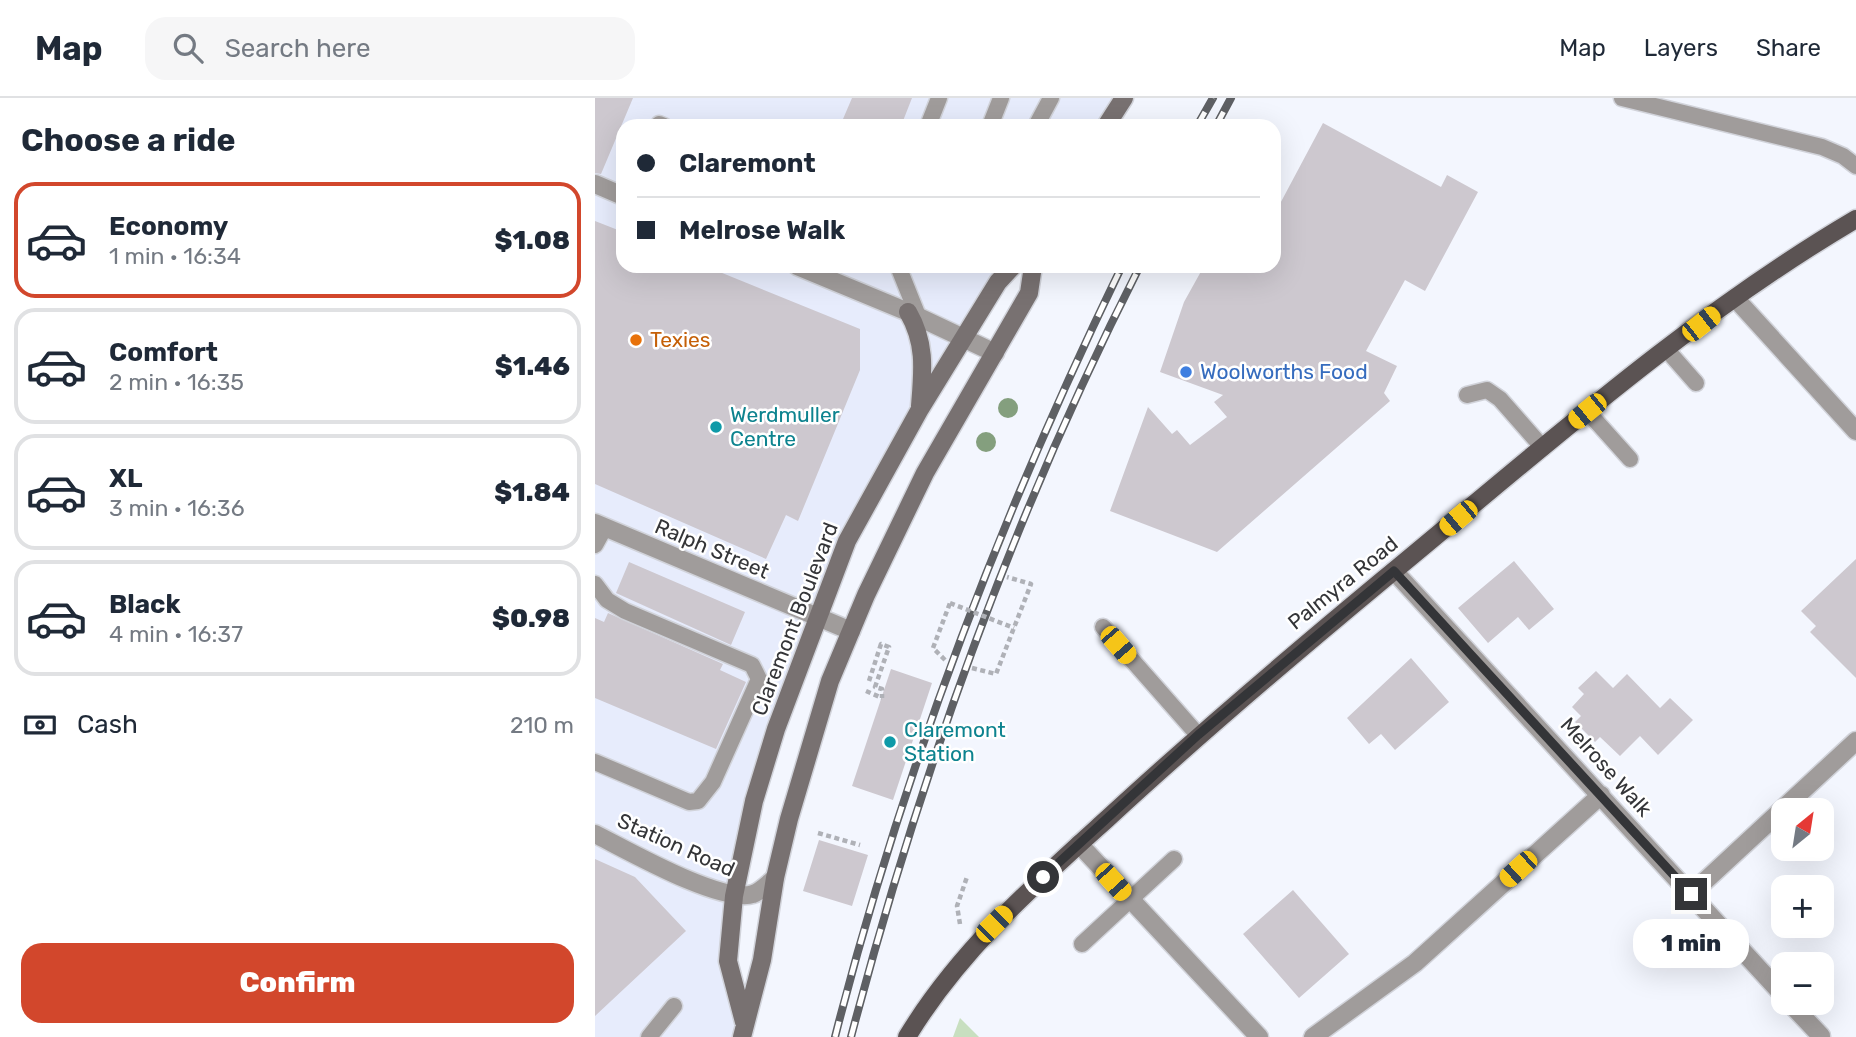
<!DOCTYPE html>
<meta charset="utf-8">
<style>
:root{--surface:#fff;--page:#f6f6f7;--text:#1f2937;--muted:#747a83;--line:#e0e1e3;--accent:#d2472c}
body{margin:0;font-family:Rubik,sans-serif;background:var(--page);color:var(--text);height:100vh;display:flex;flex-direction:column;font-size:26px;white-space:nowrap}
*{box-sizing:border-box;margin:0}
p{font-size:23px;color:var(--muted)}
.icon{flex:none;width:38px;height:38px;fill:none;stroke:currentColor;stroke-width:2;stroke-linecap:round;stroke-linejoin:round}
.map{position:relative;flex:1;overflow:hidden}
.side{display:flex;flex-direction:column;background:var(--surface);width:595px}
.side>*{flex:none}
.hud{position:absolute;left:21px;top:21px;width:665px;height:154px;border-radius:21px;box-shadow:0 7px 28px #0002;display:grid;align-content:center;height:154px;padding:0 21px;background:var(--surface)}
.needle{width:46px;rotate:30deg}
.buttons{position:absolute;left:1176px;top:700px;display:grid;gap:14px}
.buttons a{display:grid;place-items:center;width:63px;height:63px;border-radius:14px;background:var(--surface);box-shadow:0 7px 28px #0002;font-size:35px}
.end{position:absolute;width:32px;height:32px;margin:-16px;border:9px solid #343538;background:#fff;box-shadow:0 0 0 4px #fff}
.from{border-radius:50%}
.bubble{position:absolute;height:49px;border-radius:21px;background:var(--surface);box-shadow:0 7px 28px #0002;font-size:23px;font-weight:800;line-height:49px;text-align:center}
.car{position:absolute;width:21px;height:42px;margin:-21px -10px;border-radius:9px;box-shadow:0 0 5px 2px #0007;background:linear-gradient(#f5c518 24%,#345 0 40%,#f5c518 0 76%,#345 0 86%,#f5c518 0)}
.hud b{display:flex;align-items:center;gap:24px;height:66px;font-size:26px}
.hud b+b{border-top:2px solid var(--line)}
.hud i{width:18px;height:18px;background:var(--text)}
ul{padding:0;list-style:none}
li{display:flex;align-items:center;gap:21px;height:116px;margin:0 14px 10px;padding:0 7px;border:4px solid var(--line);border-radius:21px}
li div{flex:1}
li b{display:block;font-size:26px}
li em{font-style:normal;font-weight:800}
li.active{border-color:var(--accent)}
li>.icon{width:63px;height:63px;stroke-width:1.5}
h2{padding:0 21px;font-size:32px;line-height:84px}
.pay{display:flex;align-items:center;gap:18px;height:77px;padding:0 21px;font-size:26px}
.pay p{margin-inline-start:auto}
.button{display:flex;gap:14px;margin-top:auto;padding:14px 21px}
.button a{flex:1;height:80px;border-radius:21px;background:var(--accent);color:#fff;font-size:28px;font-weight:800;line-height:80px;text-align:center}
header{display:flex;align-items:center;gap:42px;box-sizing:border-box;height:98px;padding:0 35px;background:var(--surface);border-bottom:2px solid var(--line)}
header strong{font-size:33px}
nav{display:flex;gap:38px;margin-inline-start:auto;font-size:24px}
.search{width:490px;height:63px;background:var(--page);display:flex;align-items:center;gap:18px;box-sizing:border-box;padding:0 24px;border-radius:21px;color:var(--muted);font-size:26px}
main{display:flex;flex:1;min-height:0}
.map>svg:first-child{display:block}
.built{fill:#e7ecfc}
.green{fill:#c8dfc0}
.building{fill:#cdc8cf}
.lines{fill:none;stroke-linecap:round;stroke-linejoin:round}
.lane-casing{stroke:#d1d3da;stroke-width:19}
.street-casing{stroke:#d1d3da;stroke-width:21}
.secondary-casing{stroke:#d1d3da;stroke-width:21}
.primary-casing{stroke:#d1d3da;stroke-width:21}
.path{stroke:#afb1b7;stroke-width:4.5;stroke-dasharray:5 3.5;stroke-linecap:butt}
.lane{stroke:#a09c9b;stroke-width:16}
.street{stroke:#a09c9b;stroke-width:18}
.secondary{stroke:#787171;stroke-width:18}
.primary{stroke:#5b5353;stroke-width:18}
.rail-casing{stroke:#5e6064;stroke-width:8}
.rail{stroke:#fff;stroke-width:5;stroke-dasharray:16;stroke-linecap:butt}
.path-bridge{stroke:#afb1b7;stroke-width:4.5;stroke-dasharray:5 3.5;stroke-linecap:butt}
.tree{fill:#849f7e}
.route{stroke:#343538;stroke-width:9}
.food-dot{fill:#e8710a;stroke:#fff;stroke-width:2.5}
.shop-dot{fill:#3f7fe0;stroke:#fff;stroke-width:2.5}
.culture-dot{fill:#0f9aa8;stroke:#fff;stroke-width:2.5}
.labels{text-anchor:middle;stroke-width:5;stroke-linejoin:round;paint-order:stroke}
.food-label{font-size:21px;fill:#c56008;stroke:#fff;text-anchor:start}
.shop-label{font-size:21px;fill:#366cbe;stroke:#fff;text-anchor:start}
.culture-label{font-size:21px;fill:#0d838f;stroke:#fff;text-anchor:start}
.street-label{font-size:21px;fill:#343538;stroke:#fff}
</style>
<header>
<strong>Map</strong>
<div class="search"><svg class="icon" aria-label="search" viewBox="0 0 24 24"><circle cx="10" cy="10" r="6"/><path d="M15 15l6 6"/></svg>Search here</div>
<nav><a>Map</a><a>Layers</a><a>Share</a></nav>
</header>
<main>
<section class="side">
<h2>Choose a ride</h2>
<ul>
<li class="active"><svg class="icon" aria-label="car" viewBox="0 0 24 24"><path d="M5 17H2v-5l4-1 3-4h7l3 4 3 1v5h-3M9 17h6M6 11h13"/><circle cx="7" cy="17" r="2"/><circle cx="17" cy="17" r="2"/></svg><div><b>Economy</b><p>1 min · 16:34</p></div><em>$1.08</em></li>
<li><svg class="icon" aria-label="car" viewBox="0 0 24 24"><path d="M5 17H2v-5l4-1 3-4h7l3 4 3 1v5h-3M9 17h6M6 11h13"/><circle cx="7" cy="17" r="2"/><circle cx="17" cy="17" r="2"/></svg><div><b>Comfort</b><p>2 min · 16:35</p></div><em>$1.46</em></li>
<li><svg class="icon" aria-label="car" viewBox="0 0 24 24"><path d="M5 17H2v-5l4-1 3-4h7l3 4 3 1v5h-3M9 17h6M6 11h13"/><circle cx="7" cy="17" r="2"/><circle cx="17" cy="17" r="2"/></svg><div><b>XL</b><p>3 min · 16:36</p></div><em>$1.84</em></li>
<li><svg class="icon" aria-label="car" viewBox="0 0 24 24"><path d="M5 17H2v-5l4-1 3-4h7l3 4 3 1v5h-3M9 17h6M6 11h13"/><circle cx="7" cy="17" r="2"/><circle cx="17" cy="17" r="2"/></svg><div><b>Black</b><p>4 min · 16:37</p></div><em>$0.98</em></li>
</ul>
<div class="pay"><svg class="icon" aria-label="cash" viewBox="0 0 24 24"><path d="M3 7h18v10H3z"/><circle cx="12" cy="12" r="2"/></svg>Cash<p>210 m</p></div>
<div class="button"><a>Confirm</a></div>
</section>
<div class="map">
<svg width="1261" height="939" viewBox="0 0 1261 939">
<rect width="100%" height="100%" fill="#f3f6fe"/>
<!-- built -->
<path class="built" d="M0 0H529L511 28H28V168H418L252 443 181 631 133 863 147 939H0Z"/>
<!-- green -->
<path class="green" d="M365 920 384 939H358Z"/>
<!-- building -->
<path class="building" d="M0 0H38L6 76 0 75Z
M257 0H317L306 28H245Z
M728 25 846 89 852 77 883 94 830 193 810 182 771 253 802 268 789 295 795 303 622 454 515 413 553 309 577 336 582 332 595 347 632 319 619 304 628 297 565 274 589 204 609 168H679V117Z
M0 123 28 134V168H110L265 231V272L203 423 191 417 171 461 0 386Z
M1261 461V580L1215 534 1221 528 1206 513Z
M919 463 959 511 934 532 923 519 893 545 863 510Z
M34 464 150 514 136 547 21 495Z
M13 515 128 566 125 572 151 584 121 651 0 600V520L9 524Z
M816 560 854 604 800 652 786 636 774 646 752 620Z
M296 571 337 585 298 702 257 688Z
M1001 573 1018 590 1032 576 1065 610 1075 600 1098 622 1063 657 1045 638 1025 658 1005 639 1000 644 980 624 986 618 977 609 989 596 983 590Z
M224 742 273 757 257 808 208 793Z
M0 761 40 779 91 833 0 918Z
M698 792 754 856 704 900 648 836Z"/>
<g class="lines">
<defs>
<path id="lane" d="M1027 0 1227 49 1248 58 1261 68
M64 26 69 28
M333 28 344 0
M395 28 406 0
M441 28 456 0
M303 168 323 218
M1072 252 1101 285
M872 297 892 292 905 301 948 350
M992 313 1035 361
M0 447 10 429
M0 486 12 502 30 513 157 567 164 581 118 684 103 703 94 704 0 664
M508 529 603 637
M487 846 579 761
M54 939 79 908"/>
<path id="street" d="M0 86 28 98
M202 168 313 214 400 255
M1140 200 1261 333
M0 425 256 533
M799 473 1188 897
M0 736C32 752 126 806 158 796 165 794 174 785 180 780
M484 746 664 939
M1096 796 1261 643
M1195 905 1226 938
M718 939 820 865 1006 697"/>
<path id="secondary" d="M511 28 529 0
M313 214C331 245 328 272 325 308
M149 924 133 863 139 798 159 703 181 631 252 443 325 311 403 184 418 168
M147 939 167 862 180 780 194 721 235 583 271 497 330 375 434 195 438 168"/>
<path id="primary" d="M312 939C364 853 438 788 512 721 602 638 695 559 789 481 941 356 1091 221 1261 121"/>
</defs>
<!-- lane casing -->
<use href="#lane" class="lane-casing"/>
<!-- street casing -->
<use href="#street" class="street-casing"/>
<!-- secondary casing -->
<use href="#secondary" class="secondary-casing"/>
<!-- primary casing -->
<use href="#primary" class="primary-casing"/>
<!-- path -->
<path class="path" d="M350 562 338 550 355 505
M377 570 401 576 436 486 412 479
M274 583 286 546 294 549 280 589 287 591V600
M271 593 287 600
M223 735 265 747
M365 826 362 808 372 779"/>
<!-- lane -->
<use href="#lane" class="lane"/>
<!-- street -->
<use href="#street" class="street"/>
<!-- secondary -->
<use href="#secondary" class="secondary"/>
<!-- primary -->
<use href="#primary" class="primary"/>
<defs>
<path id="rail" d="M602 28 618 0
M621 28 636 0
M240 939C308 672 407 415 527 168
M256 939C326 673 420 413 545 168"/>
</defs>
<!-- rail casing -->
<use href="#rail" class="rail-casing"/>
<!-- rail -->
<use href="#rail" class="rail"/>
<!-- path-bridge -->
<path class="path-bridge" d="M355 505 419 530"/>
</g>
<!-- trees -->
<g class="tree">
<circle cx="413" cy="310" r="10"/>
<circle cx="391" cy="344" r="10"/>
</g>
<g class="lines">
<!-- route -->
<path class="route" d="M448 779 603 637 799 473 1096 796"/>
</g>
<!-- markers -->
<circle class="food-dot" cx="41" cy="242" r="7"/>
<circle class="shop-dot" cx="591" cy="274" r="7"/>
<g class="culture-dot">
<circle cx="121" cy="329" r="7"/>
<circle cx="295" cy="644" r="7"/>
</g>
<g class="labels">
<!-- food labels -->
<g class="food-label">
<text x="55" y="249">Texies</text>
</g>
<!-- shop labels -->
<g class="shop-label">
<text x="605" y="281">Woolworths Food</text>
</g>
<!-- culture labels -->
<g class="culture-label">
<text x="135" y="324">Werdmuller<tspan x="135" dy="24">Centre</tspan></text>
<text x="309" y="639">Claremont<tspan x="309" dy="24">Station</tspan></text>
</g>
<!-- street labels -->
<g class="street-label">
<text transform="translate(117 451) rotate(23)" y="7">Ralph Street</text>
<text transform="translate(748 485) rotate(-39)" y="7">Palmyra Road</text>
<text transform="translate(200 521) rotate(-69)" y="7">Claremont Boulevard</text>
<text transform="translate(1011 669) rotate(48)" y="7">Melrose Walk</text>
<text transform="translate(81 747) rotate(24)" y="7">Station Road</text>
</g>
</g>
</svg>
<div class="buttons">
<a><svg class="needle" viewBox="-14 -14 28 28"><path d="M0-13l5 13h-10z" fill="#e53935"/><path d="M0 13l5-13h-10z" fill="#747a83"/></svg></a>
<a>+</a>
<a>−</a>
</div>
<i class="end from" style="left:448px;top:779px"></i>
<i class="end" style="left:1096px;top:796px"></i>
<div class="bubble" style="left:1038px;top:821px;width:116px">1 min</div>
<i class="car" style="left:1106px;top:226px;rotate:52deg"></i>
<i class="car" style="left:992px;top:313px;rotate:231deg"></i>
<i class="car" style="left:863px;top:420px;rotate:230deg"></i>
<i class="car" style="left:523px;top:547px;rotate:139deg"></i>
<i class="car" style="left:923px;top:771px;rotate:228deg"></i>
<i class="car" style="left:518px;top:784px;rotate:138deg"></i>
<i class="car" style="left:399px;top:826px;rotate:45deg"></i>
<div class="hud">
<b><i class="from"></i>Claremont</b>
<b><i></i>Melrose Walk</b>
</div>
</div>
</main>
